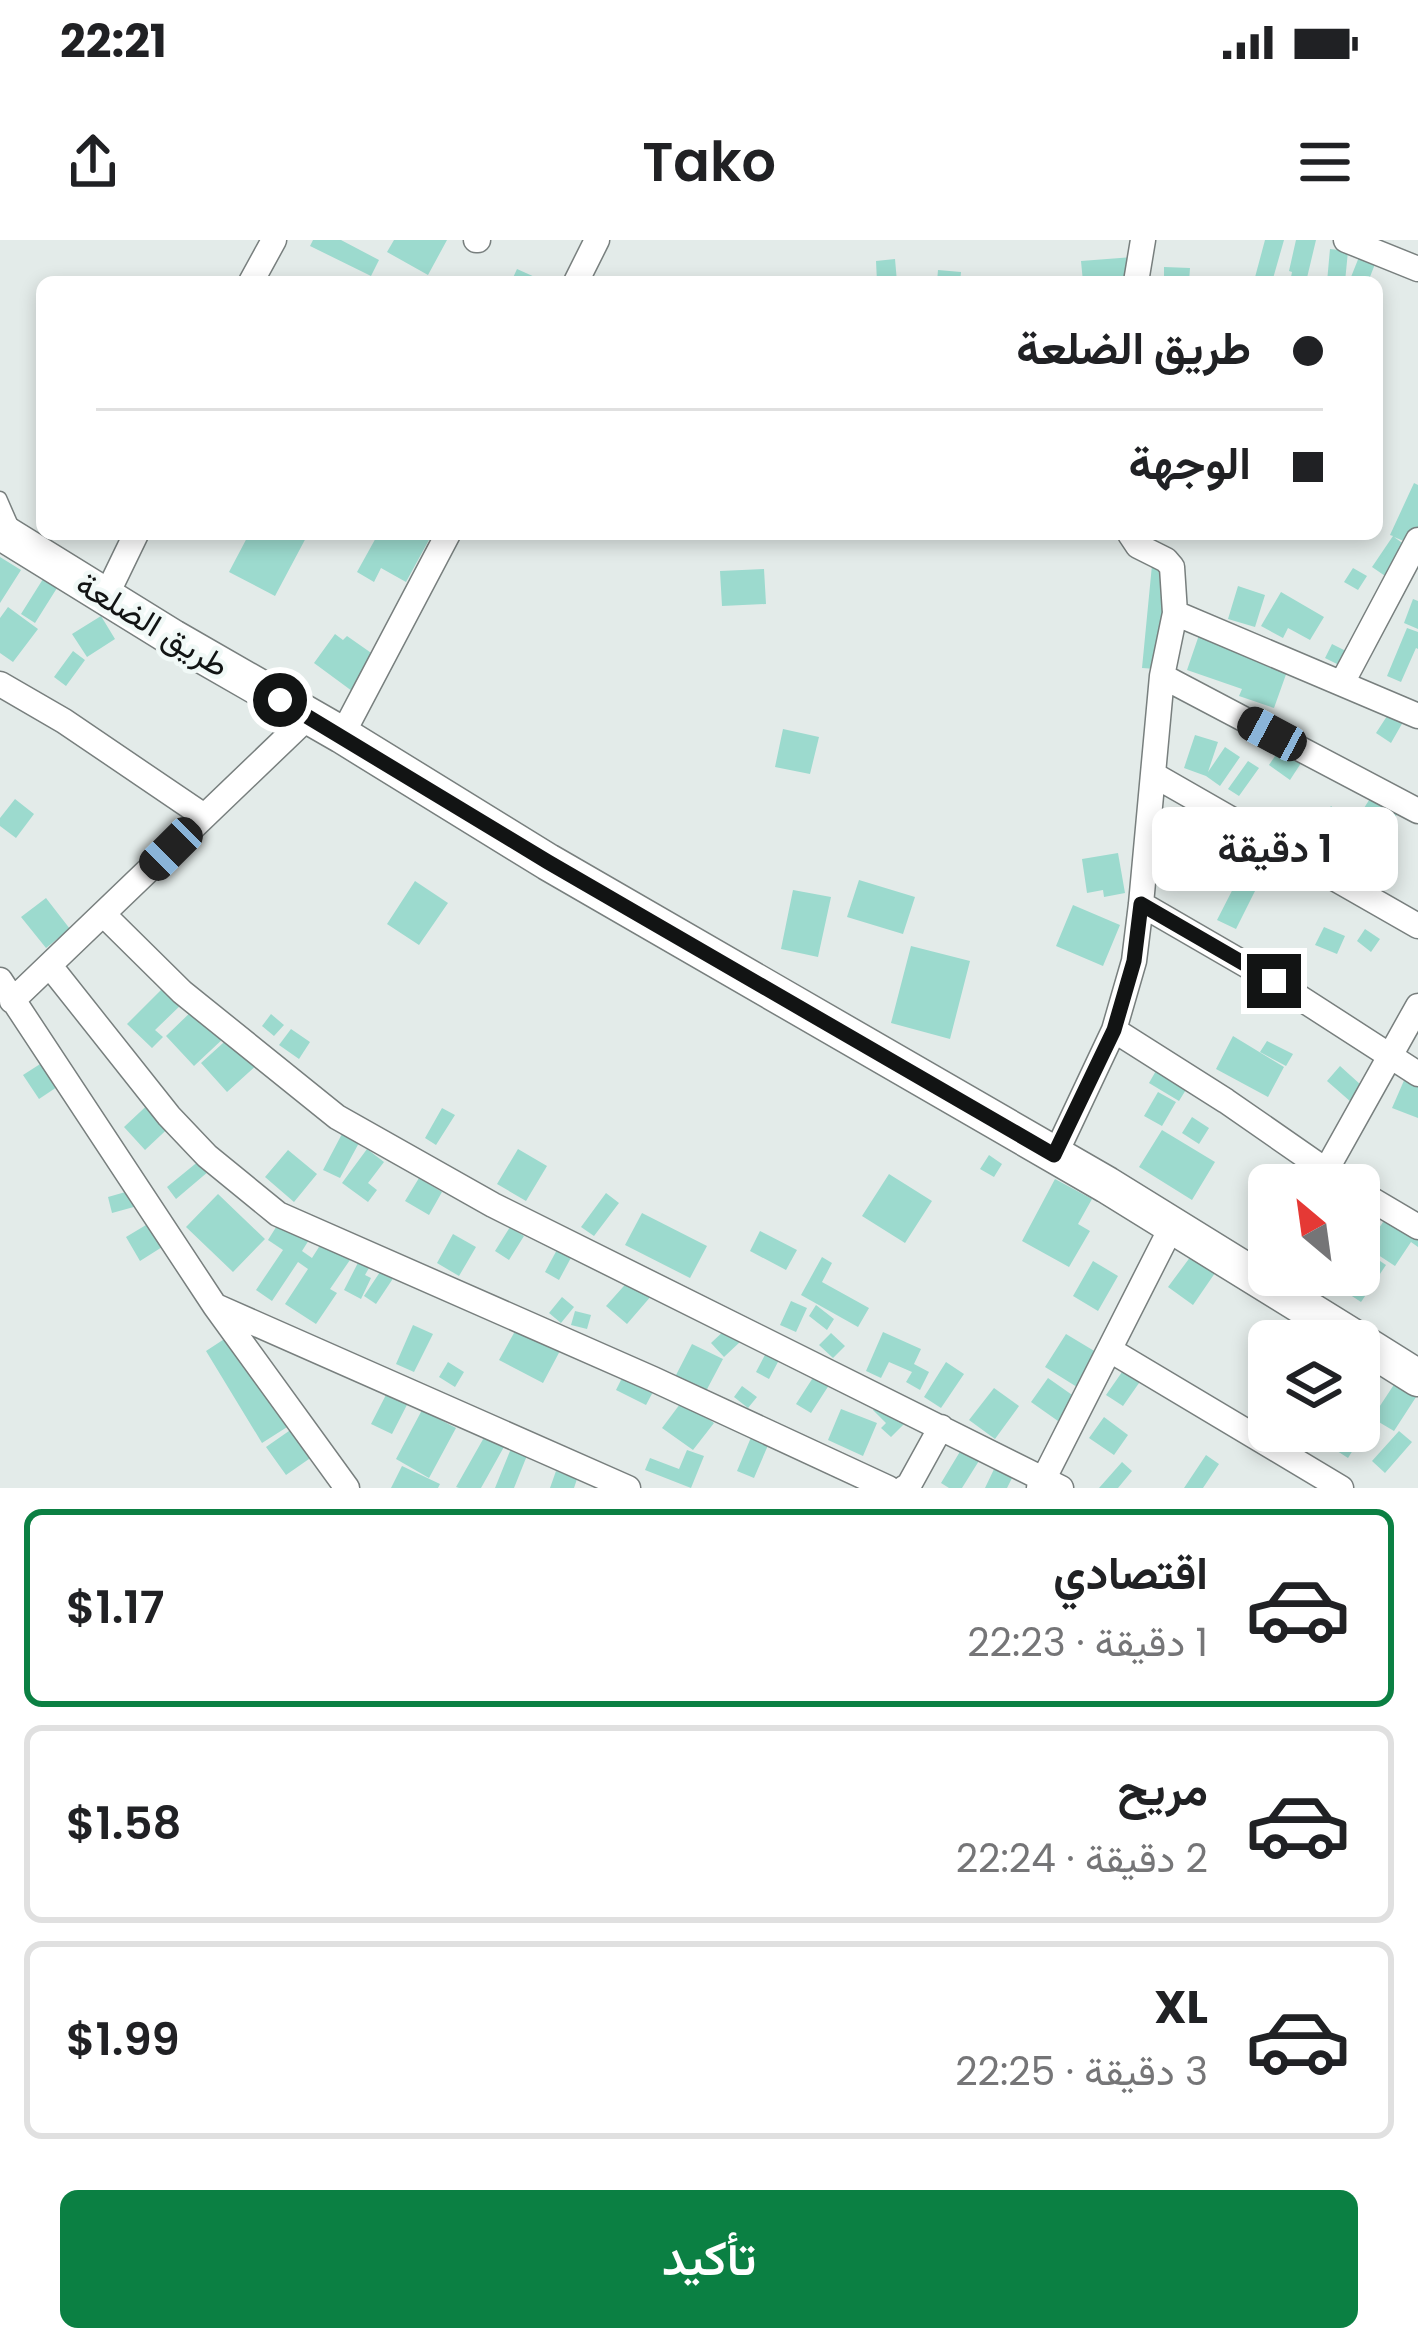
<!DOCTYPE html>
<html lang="ar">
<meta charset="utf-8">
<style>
:root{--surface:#fff;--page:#f2f2f2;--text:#202124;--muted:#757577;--line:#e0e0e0;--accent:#0b8043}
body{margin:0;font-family:Poppins,Vazirmatn,sans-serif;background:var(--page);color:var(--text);direction:rtl;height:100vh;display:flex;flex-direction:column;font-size:45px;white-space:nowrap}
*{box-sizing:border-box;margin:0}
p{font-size:39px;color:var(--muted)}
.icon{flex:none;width:66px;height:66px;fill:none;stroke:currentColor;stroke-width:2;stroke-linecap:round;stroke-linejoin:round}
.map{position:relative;height:1248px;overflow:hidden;direction:ltr}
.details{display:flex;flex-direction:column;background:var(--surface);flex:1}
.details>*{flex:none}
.hud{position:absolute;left:36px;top:36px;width:1347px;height:264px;border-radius:18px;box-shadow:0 6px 18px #0003;direction:rtl;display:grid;align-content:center;height:264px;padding:0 60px;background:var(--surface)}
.needle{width:78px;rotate:331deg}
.tools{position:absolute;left:1248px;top:924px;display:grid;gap:24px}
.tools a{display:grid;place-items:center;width:132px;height:132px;border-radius:18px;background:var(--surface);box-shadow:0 6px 18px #0003;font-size:60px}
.end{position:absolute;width:54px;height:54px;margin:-27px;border:15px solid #121414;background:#fff;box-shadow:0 0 0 6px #fff}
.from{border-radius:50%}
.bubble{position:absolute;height:84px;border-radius:18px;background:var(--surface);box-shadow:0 6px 18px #0003;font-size:39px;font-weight:600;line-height:84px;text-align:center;direction:rtl}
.car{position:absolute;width:36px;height:72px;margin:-36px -18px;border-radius:15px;box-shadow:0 0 9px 3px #0007;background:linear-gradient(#222 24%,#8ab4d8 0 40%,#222 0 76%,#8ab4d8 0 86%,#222 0)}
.hud b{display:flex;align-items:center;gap:42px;height:114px;font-size:45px}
.hud b+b{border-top:3px solid var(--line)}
.hud i{width:30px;height:30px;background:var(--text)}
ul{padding:21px 0 0;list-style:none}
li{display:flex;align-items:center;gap:36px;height:198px;margin:0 24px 18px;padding:0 36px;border:6px solid var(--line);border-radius:18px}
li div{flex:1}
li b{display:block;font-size:45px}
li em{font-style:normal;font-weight:600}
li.current{border-color:var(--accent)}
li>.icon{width:108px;height:108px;stroke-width:1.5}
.primary-button{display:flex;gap:24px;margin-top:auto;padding:24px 60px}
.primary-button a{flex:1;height:138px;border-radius:18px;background:var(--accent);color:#fff;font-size:48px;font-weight:600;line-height:138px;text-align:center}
.status{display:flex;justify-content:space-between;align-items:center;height:84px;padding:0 60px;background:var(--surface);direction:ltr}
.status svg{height:33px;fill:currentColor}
header{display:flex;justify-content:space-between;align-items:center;height:156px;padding:0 60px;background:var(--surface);font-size:54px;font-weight:600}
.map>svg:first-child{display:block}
.building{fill:#9cdace}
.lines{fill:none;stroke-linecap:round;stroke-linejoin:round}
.service-casing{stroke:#787f7e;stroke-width:15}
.minor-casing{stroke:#787f7e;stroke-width:27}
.primary-casing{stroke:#787f7e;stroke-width:39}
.service{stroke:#fff;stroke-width:12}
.minor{stroke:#fff;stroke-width:24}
.primary{stroke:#fff;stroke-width:36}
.route{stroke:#121414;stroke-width:15}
.labels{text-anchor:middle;stroke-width:9;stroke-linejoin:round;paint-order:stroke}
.street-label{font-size:33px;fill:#121414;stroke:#f1f9f7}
</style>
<div class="status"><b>22:21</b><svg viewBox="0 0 49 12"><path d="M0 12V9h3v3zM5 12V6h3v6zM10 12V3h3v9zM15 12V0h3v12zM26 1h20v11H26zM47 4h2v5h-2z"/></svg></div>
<header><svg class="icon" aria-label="menu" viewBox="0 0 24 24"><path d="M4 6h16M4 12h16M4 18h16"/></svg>Tako<svg class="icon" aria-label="share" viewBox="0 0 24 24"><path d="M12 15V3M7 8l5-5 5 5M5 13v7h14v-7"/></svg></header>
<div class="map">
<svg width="1418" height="1248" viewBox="0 0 1418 1248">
<rect width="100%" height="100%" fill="#e3ebe9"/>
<!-- building -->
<path class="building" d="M313 0H341L379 20 371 36 310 6Z
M394 0H447L428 35 387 12Z
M1265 0H1284L1272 42 1254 41Z
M1296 0H1316L1306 42H1290L1292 32 1289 31Z
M1330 9 1348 11 1345 42H1327Z
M1133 17 1134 42H1083L1081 21Z
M1359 17 1375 24 1368 42H1349Z
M895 19 897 42H877L876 21Z
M1164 27 1190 28 1189 42H1164Z
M517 29 546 42H511Z
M938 30 961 32 960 42H937Z
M1414 243 1418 245V307L1394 297 1415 312 1394 342 1372 327 1393 296 1390 295Z
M249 294H308L275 356 229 332Z
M378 294H422L430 298 406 342 381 328 374 342 357 332Z
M0 317 21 330 0 363Z
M1152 325 1180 328 1170 430 1142 428Z
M1353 328 1367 336 1358 350 1344 342Z
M764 329 766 364 722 366 720 331Z
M43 339 57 348 35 383 21 374Z
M1238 346 1265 355 1255 387 1228 379Z
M1281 352 1324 377 1310 400 1288 388 1283 398 1261 386Z
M1413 359 1418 361V389L1404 383Z
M8 367 38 389 13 422 0 413V378Z
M101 376 115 399 87 417 72 394Z
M1407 388 1418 392V409L1416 408 1401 442 1387 436Z
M335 394 343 400 347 396 377 417 352 451 314 423Z
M1199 395 1289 426 1274 468 1239 456 1242 449 1187 430Z
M1332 404 1346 411 1351 431 1325 418Z
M73 411 85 420 66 446 54 437Z
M1389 473 1403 482 1391 503 1376 493Z
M783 489 819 497 810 534 775 527Z
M1195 495 1218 502 1208 532 1225 507 1240 517 1220 546 1206 536 1184 528Z
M1286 500 1307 514 1290 540 1269 525Z
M1248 521 1259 528 1239 556 1228 549Z
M1376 549 1402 566 1386 593 1359 576Z
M1195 555 1208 564 1199 577 1213 587 1197 610 1170 593Z
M15 559 34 574 16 598 0 586V578Z
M1331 566 1352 583 1332 608 1311 592Z
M1118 613 1125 653 1104 657 1103 650 1087 653 1082 619Z
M1239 637 1257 647 1236 689 1217 680Z
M859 640 915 657 903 694 847 677Z
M415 641 448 663 419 705 387 684Z
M793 650 831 657 818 717 781 709Z
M46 658 70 689 46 708 21 677Z
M1073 665 1120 685 1103 726 1056 706Z
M1324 687 1345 696 1337 714 1315 705Z
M1365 689 1380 699 1371 712 1357 701Z
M911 706 970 721 950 799 891 783Z
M166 745 184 762 155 790 163 797 152 808 127 784Z
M197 766 226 796 194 826 166 796Z
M271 774 284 785 274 796 262 786Z
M291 789 310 802 299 819 279 805Z
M233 794 259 823 227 852 201 823Z
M1233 796 1284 827 1268 857 1216 829Z
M1267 801 1293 814 1286 826 1260 812Z
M48 819 63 843 39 859 23 835Z
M1161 822 1192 840 1179 861 1149 843Z
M1340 826 1371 854 1359 869 1327 841Z
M1409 829 1418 833V878L1392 868Z
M1158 852 1176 862 1162 886 1144 876Z
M156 857 177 880 145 910 124 887Z
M442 868 455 875 436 905 425 898Z
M1192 877 1209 888 1199 904 1182 893Z
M1162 890 1215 922 1192 960 1139 927Z
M343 892 360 901 340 938 323 930Z
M367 909 384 922 368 943 377 950 368 962 342 943Z
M518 909 547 926 526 961 497 944Z
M288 910 317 934 294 962 265 937Z
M989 915 1002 924 994 937 980 929Z
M200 920 209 931 176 959 167 947Z
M889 934 932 961 905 1003 862 976Z
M419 938 442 952 429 975 405 961Z
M1055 939 1092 959 1078 984 1090 991 1069 1027 1022 1001Z
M136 949 141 965 112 973 108 957Z
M606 953 619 963 594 996 581 987Z
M218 954 265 999 233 1032 186 987Z
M1394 966 1418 982V1007L1411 1002 1395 1026 1366 1007Z
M642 973 707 1006 690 1038 625 1005Z
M283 976 312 995 302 1011 312 1018 324 999 352 1017 330 1049 337 1053 316 1084 285 1064 308 1029 298 1022 272 1061 256 1050 283 1010 268 1000Z
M156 979 170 1002 140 1021 126 997Z
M510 987 524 996 509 1020 495 1011Z
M760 991 797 1010 786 1030 750 1011Z
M453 994 476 1007 459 1036 437 1023Z
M1359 1003 1364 1006 1362 1009 1386 1025 1361 1062 1320 1035H1359Z
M559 1006 573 1014 559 1040 545 1032Z
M363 1013 374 1019 365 1035 371 1038 361 1059 344 1050Z
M1191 1016 1215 1033 1193 1065 1168 1047Z
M822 1017 832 1023 822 1042 869 1068 858 1087 801 1055Z
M1093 1021 1118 1036 1098 1071 1073 1056Z
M386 1023 398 1031 376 1064 364 1056Z
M631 1038 652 1055 627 1084 606 1066Z
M562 1057 574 1067 561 1083 549 1073Z
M791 1061 807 1068 796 1092 780 1085Z
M816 1065 834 1079 827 1090 809 1076Z
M575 1071 591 1075 587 1089 571 1085Z
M519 1084 562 1107 543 1143 499 1120Z
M413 1085 433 1094 414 1132 396 1124Z
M728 1087 741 1101 724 1117 711 1103Z
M235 1092 295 1182 262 1203 206 1111Z
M883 1092 921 1109 914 1124 929 1132 920 1150 906 1142 912 1132 889 1122 881 1138 866 1131Z
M831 1093 845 1106 833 1118 819 1105Z
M1066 1094 1106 1118 1085 1152 1045 1127Z
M692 1104 723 1119 705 1153 675 1137Z
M766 1113 779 1120 769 1139 756 1132Z
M448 1122 464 1132 455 1147 439 1137Z
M946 1122 964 1134 941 1168 924 1157Z
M1129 1122 1146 1133 1123 1166 1106 1155Z
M816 1133 831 1142 811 1173 796 1164Z
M624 1134 654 1150 646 1165 616 1150Z
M1048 1138 1075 1157 1058 1181 1031 1162Z
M1397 1140 1418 1154 1394 1191 1372 1178Z
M742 1146 757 1157 748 1168 734 1157Z
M994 1148 1019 1166 995 1199 969 1180Z
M389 1149 410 1159 392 1194 371 1184Z
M683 1160 714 1183 693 1210 662 1188Z
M881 1162 904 1184 891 1197 881 1188 886 1183 873 1170Z
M841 1169 877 1183 863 1216 828 1200Z
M1359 1169 1373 1178 1348 1218 1317 1198 1322 1191H1359Z
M422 1170 456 1188 429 1238 396 1219Z
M1104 1177 1128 1195 1114 1215 1089 1198Z
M299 1184 319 1212 286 1235 266 1207Z
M1399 1191 1412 1202 1385 1233 1372 1221Z
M486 1194 505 1205 481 1248H459L456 1247Z
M752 1195 769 1203 754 1238 737 1231Z
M964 1205 982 1216 962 1248H949L941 1243Z
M512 1206 528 1213 514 1248H495Z
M687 1210 704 1216 691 1248 645 1230 650 1218 679 1229Z
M1206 1215 1219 1224 1203 1248H1184Z
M1122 1222 1132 1231 1118 1248H1099Z
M996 1225 1014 1234 1007 1248H985Z
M402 1226 440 1244 438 1248H391Z
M556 1231 577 1239 574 1248H550Z"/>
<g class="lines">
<defs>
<path id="service" d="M0 258 14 290"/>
<path id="minor" d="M476 0H478
M1346 0 1418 29
M251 42 274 0
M576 42 597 0
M1136 42 1143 0
M106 356 136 294
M1175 373 1418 476
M1162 436 1418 571
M1342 443 1418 300
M0 444 64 481 204 576
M342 495 448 294
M1154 535 1418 686
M1141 664 1274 741 1418 834
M104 675 182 752 337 877 493 965 1061 1248
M50 726 169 876 207 916 278 974 653 1139 888 1248
M0 740 215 1066 347 1248
M12 761 308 477
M1114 790 1226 861 1347 945
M1055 915 1114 790 1134 721 1141 664 1162 436 1175 373 1172 327 1166 320 1138 306 1130 294
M1319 943 1418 766
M1359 952 1418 987
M218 1067 628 1248
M1110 1110 1341 1248
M904 1248 909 1245 941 1187
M1039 1248 1172 986"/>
<path id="primary" d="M0 291 173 398 342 495 548 622 1107 945 1359 1101
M1359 1101 1418 1138"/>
</defs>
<!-- service casing -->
<use href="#service" class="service-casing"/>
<!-- minor casing -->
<use href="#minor" class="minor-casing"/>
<!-- primary casing -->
<use href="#primary" class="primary-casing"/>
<!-- service -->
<use href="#service" class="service"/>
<!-- minor -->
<use href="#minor" class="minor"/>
<!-- primary -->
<use href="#primary" class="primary"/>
</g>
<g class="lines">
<!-- route -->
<path class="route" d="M280 460 548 622 1054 915 1114 790 1134 721 1141 664 1274 741"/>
</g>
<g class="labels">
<!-- street labels -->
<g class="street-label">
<text transform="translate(153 384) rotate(31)" y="12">طريق الضلعة</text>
</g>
</g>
</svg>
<div class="tools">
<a><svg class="needle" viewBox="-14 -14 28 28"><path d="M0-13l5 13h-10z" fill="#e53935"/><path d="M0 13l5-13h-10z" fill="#757577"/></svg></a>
<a><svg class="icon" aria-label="layers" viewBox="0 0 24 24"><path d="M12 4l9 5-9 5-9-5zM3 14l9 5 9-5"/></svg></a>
</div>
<i class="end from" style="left:280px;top:460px"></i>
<i class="end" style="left:1274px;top:741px"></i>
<div class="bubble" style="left:1152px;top:567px;width:246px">1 دقيقة</div>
<i class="car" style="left:1272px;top:494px;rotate:298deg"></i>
<i class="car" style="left:171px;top:609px;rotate:225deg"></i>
<div class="hud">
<b><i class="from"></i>طريق الضلعة</b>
<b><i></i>الوجهة</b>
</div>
</div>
<section class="details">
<ul>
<li class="current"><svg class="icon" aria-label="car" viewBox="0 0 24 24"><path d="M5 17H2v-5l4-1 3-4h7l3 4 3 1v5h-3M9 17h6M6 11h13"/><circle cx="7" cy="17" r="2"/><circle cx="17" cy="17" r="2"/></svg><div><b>اقتصادي</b><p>1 دقيقة · 22:23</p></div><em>$1.17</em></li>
<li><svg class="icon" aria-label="car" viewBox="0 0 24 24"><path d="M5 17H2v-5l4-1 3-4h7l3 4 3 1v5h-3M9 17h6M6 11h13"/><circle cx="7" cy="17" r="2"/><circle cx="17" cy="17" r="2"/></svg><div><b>مريح</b><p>2 دقيقة · 22:24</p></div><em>$1.58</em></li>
<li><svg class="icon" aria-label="car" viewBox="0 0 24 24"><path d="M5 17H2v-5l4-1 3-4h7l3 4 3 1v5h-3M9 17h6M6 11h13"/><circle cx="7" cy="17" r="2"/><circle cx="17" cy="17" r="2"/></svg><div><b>XL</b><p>3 دقيقة · 22:25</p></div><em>$1.99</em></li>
</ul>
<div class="primary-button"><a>تأكيد</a></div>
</section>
